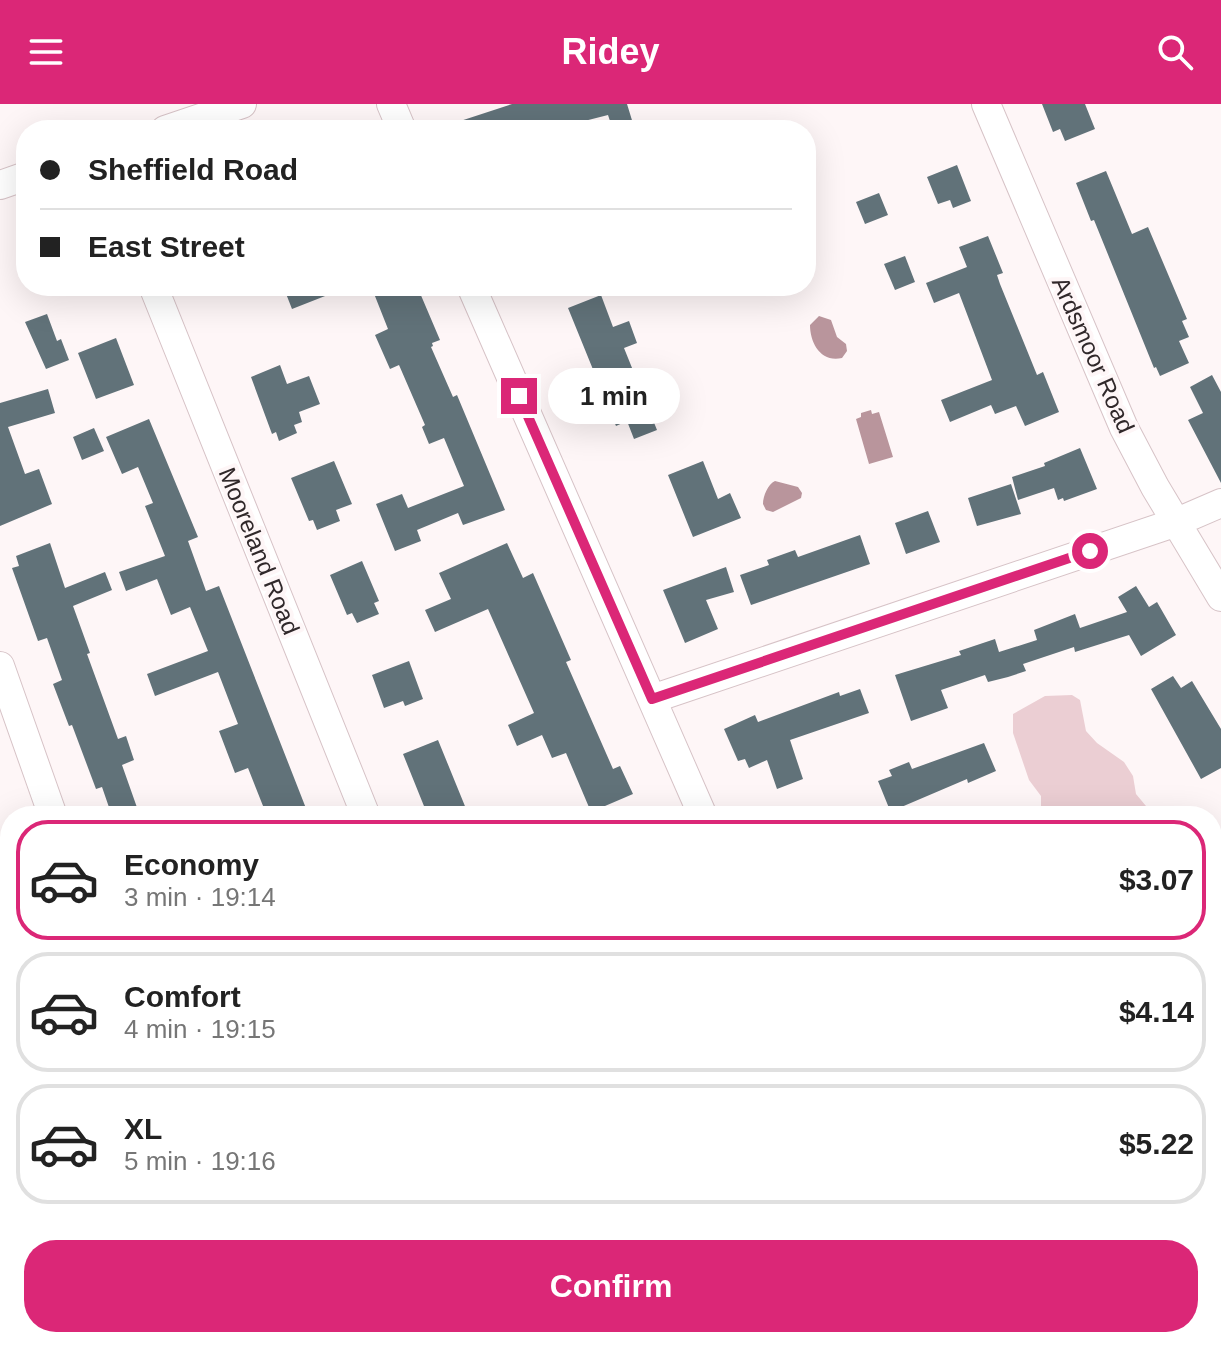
<!DOCTYPE html>
<meta charset="utf-8">
<style>
:root{--surface:#fff;--page:#f6f6f6;--text:#222;--muted:#767676;--line:#e0e0e0;--accent:#db2777}
body{margin:0;font-family:Arial,sans-serif;background:var(--page);color:var(--text);height:100vh;display:flex;flex-direction:column;font-size:30px;white-space:nowrap}
*{box-sizing:border-box;margin:0}
p{font-size:26px;color:var(--muted)}
.icon{flex:none;width:44px;height:44px;fill:none;stroke:currentColor;stroke-width:2;stroke-linecap:round;stroke-linejoin:round}
.map{position:relative;flex:1;overflow:hidden}
.side{position:absolute;left:0px;top:702px;width:1222px;height:542px;display:flex;flex-direction:column;background:var(--surface);border-radius:32px 32px 0 0;box-shadow:0 8px 32px #0002}
.side>*{flex:none}
.guide{position:absolute;left:16px;top:16px;width:800px;height:176px;border-radius:32px;box-shadow:0 8px 32px #0002;display:grid;align-content:center;height:176px;padding:0 24px;background:var(--surface)}
.end{position:absolute;width:36px;height:36px;margin:-18px;border:10px solid #db2777;background:#fff;box-shadow:0 0 0 4px #fff}
.from{border-radius:50%}
.bubble{position:absolute;height:56px;border-radius:28px;background:var(--surface);box-shadow:0 8px 32px #0002;font-size:26px;font-weight:600;line-height:56px;text-align:center}
.guide b{display:flex;align-items:center;gap:28px;height:76px;font-size:30px}
.guide b+b{border-top:2px solid var(--line)}
.guide i{width:20px;height:20px;background:var(--text)}
ul{padding:14px 0 0;list-style:none}
li{display:flex;align-items:center;gap:24px;height:120px;margin:0 16px 12px;padding:0 8px;border:4px solid var(--line);border-radius:32px}
li div{flex:1}
li b{display:block;font-size:30px}
li em{font-style:normal;font-weight:600}
li.on{border-color:var(--accent)}
li>.icon{width:72px;height:72px;stroke-width:1.5}
.cta{display:flex;gap:16px;margin-top:auto;padding:16px 24px}
.cta a{flex:1;height:92px;border-radius:32px;background:var(--accent);color:#fff;font-size:32px;font-weight:600;line-height:92px;text-align:center}
header{display:flex;justify-content:space-between;align-items:center;height:104px;padding:0 24px;background:var(--accent);color:#fff;font-size:36px;font-weight:600}
.map>svg:first-child{display:block}
.green{fill:#ebced3}
.water{fill:#b9959c}
.building{fill:#617279}
.lines{fill:none;stroke-linecap:round;stroke-linejoin:round}
.minor-casing{stroke:#d7c3c7;stroke-width:30}
.minor{stroke:#fff;stroke-width:28}
.route{stroke:#db2777;stroke-width:10}
.labels{text-anchor:middle;stroke-width:8;stroke-linejoin:round;paint-order:stroke}
.street-label{font-size:24px;fill:#30282a;stroke:#fef6f7}
</style>
<header><svg class="icon" aria-label="menu" viewBox="0 0 24 24"><path d="M4 6h16M4 12h16M4 18h16"/></svg>Ridey<svg class="icon" aria-label="search" viewBox="0 0 24 24"><circle cx="10" cy="10" r="6"/><path d="M15 15l6 6"/></svg></header>
<div class="map">
<svg width="1221" height="1243" viewBox="0 0 1221 1243">
<rect width="100%" height="100%" fill="#fef6f7"/>
<!-- green -->
<path class="green" d="M1072 591 1080 596 1086 627 1097 639 1124 658 1133 672 1136 690 1151 708V712H1041V692L1029 676 1013 629V610L1045 592Z
M1212 873 1221 897V1018L1212 1020Z"/>
<!-- water -->
<path class="water" d="M819 212 831 216 837 233 846 240 847 247 842 254C821 259 810 239 810 221Z
M871 306 872 310 879 308 893 353 869 360 856 315 861 313V309Z
M775 377 798 383 802 389 801 394 773 408 766 406 763 400C763 392 768 380 775 377Z"/>
<!-- building -->
<path class="building" d="M512 0H627L635 26H613L608 11 549 26H446L445 22Z
M1042 0H1085L1095 25 1065 37 1060 25 1053 28Z
M957 61 971 97 953 104 950 96 938 100 927 73Z
M1106 67 1132 130 1148 123 1187 215 1182 217 1189 233 1179 237 1189 259 1160 272 1156 263 1154 264 1094 116 1091 117 1076 79Z
M879 89 888 111 865 120 856 98Z
M988 132 1003 169 997 171 1000 180 1037 271 1043 268 1059 308 1025 322 1016 302 995 310 991 301 950 318 941 296 992 276 959 189 934 199 926 179 967 163 959 143Z
M905 152 915 178 895 186 884 160Z
M283 182H347L348 183 292 205Z
M371 182H417L440 236 432 239 433 242 431 243 453 293 457 291 505 406 463 421 458 409 417 426 421 437 395 447 376 400 402 390 408 404 464 382 444 334 429 340 422 323 425 321 399 261 390 265 375 231 388 225Z
M601 191 613 223 629 217 637 239 624 244 657 326 634 335 627 317 616 322 568 204Z
M47 210 57 237 61 235 69 256 46 265 25 218Z
M116 234 134 281 96 295 78 249Z
M280 261 287 280 309 272 320 300 299 308 302 318 294 321 297 329 279 337 276 328 272 330 251 273Z
M1212 271 1221 288V379L1188 316 1203 309 1190 283Z
M48 285 55 309 8 323 25 370 39 365 52 400 0 422V299Z
M149 315 198 433 188 437 206 487 219 482 309 712H267L248 664 235 669 219 627 238 620 218 568 155 592 147 570 208 547 190 503 171 511 157 475 126 487 119 468 165 452 145 402 153 399 138 363 122 370 106 333Z
M94 324 104 347 82 356 73 333Z
M1080 344 1097 385 1064 397 1063 394 1058 396 1054 384 1018 396 1012 373 1045 362 1044 359Z
M334 357 352 400 336 406 340 417 317 426 313 416 309 417 291 374Z
M703 357 718 395 730 389 741 414 693 433 668 371Z
M1011 380 1021 410 977 422 968 394Z
M928 407 940 438 906 450 895 419Z
M860 431 870 460 751 501 740 471 769 461 767 456 795 446 798 453Z
M50 439 65 484 105 468 112 486 73 502 90 549 87 550 118 635 126 632 134 656 122 661 140 712H112L102 683 96 685 72 621 69 622 53 580 62 576 47 534 38 537 12 464 19 462 16 452Z
M507 439 523 474 533 469 571 556 566 558 613 665 620 662 633 690 591 708 566 649 552 654 542 631 517 642 508 621 534 609 488 505 435 528 425 506 451 495 439 469Z
M362 457 379 497 374 499 379 510 357 519 352 509 347 511 330 471Z
M726 463 734 488 706 496 718 525 685 539 663 486Z
M1136 482 1149 503 1157 498 1176 531 1141 552 1129 531 1075 548 1074 543 1023 560 1026 567 1008 573 988 578 985 571 941 586 948 604 911 617 895 571 961 551 959 547 995 535 999 548 1037 536 1034 526 1075 510 1080 524 1127 508 1118 493Z
M409 557 423 595 405 602 403 597 384 604 372 571Z
M1173 572 1181 584 1192 577 1221 625V664L1201 675 1151 585Z
M860 585 869 609 790 636 803 675 777 685 767 656 749 664 745 655 738 657 724 625 755 611 758 618 839 588 840 592Z
M438 636 469 712H428L403 650Z
M984 639 996 667 968 679 967 675 892 707 889 704 878 677 892 672 889 666 909 658 912 665Z"/>
<g class="lines">
<defs>
<path id="minor" d="M391 0 402 26
M986 0 1124 324 1155 383 1221 493
M165 26 242 0
M0 81 26 72
M153 182 366 712
M471 182 703 712
M0 562 53 712
M652 595 1177 418 1221 399
M1212 1066 1221 1083
M399 1234 402 1243
M934 1234 938 1243
M660 1243 689 1234"/>
</defs>
<!-- minor casing -->
<use href="#minor" class="minor-casing"/>
<!-- minor -->
<use href="#minor" class="minor"/>
</g>
<g class="lines">
<!-- route -->
<path class="route" d="M519 292 652 595 1090 447"/>
</g>
<g class="labels">
<!-- street labels -->
<g class="street-label">
<text transform="translate(1093 251) rotate(66)" y="8">Ardsmoor Road</text>
<text transform="translate(259 447) rotate(68)" y="8">Mooreland Road</text>
</g>
</g>
</svg>
<i class="end from" style="left:1090px;top:447px"></i>
<i class="end" style="left:519px;top:292px"></i>
<div class="bubble" style="left:548px;top:264px;width:132px">1 min</div>
<div class="guide">
<b><i class="from"></i>Sheffield Road</b>
<b><i></i>East Street</b>
</div>
<section class="side">
<ul>
<li class="on"><svg class="icon" aria-label="car" viewBox="0 0 24 24"><path d="M5 17H2v-5l4-1 3-4h7l3 4 3 1v5h-3M9 17h6M6 11h13"/><circle cx="7" cy="17" r="2"/><circle cx="17" cy="17" r="2"/></svg><div><b>Economy</b><p>3 min · 19:14</p></div><em>$3.07</em></li>
<li><svg class="icon" aria-label="car" viewBox="0 0 24 24"><path d="M5 17H2v-5l4-1 3-4h7l3 4 3 1v5h-3M9 17h6M6 11h13"/><circle cx="7" cy="17" r="2"/><circle cx="17" cy="17" r="2"/></svg><div><b>Comfort</b><p>4 min · 19:15</p></div><em>$4.14</em></li>
<li><svg class="icon" aria-label="car" viewBox="0 0 24 24"><path d="M5 17H2v-5l4-1 3-4h7l3 4 3 1v5h-3M9 17h6M6 11h13"/><circle cx="7" cy="17" r="2"/><circle cx="17" cy="17" r="2"/></svg><div><b>XL</b><p>5 min · 19:16</p></div><em>$5.22</em></li>
</ul>
<div class="cta"><a>Confirm</a></div>
</section>
</div>
